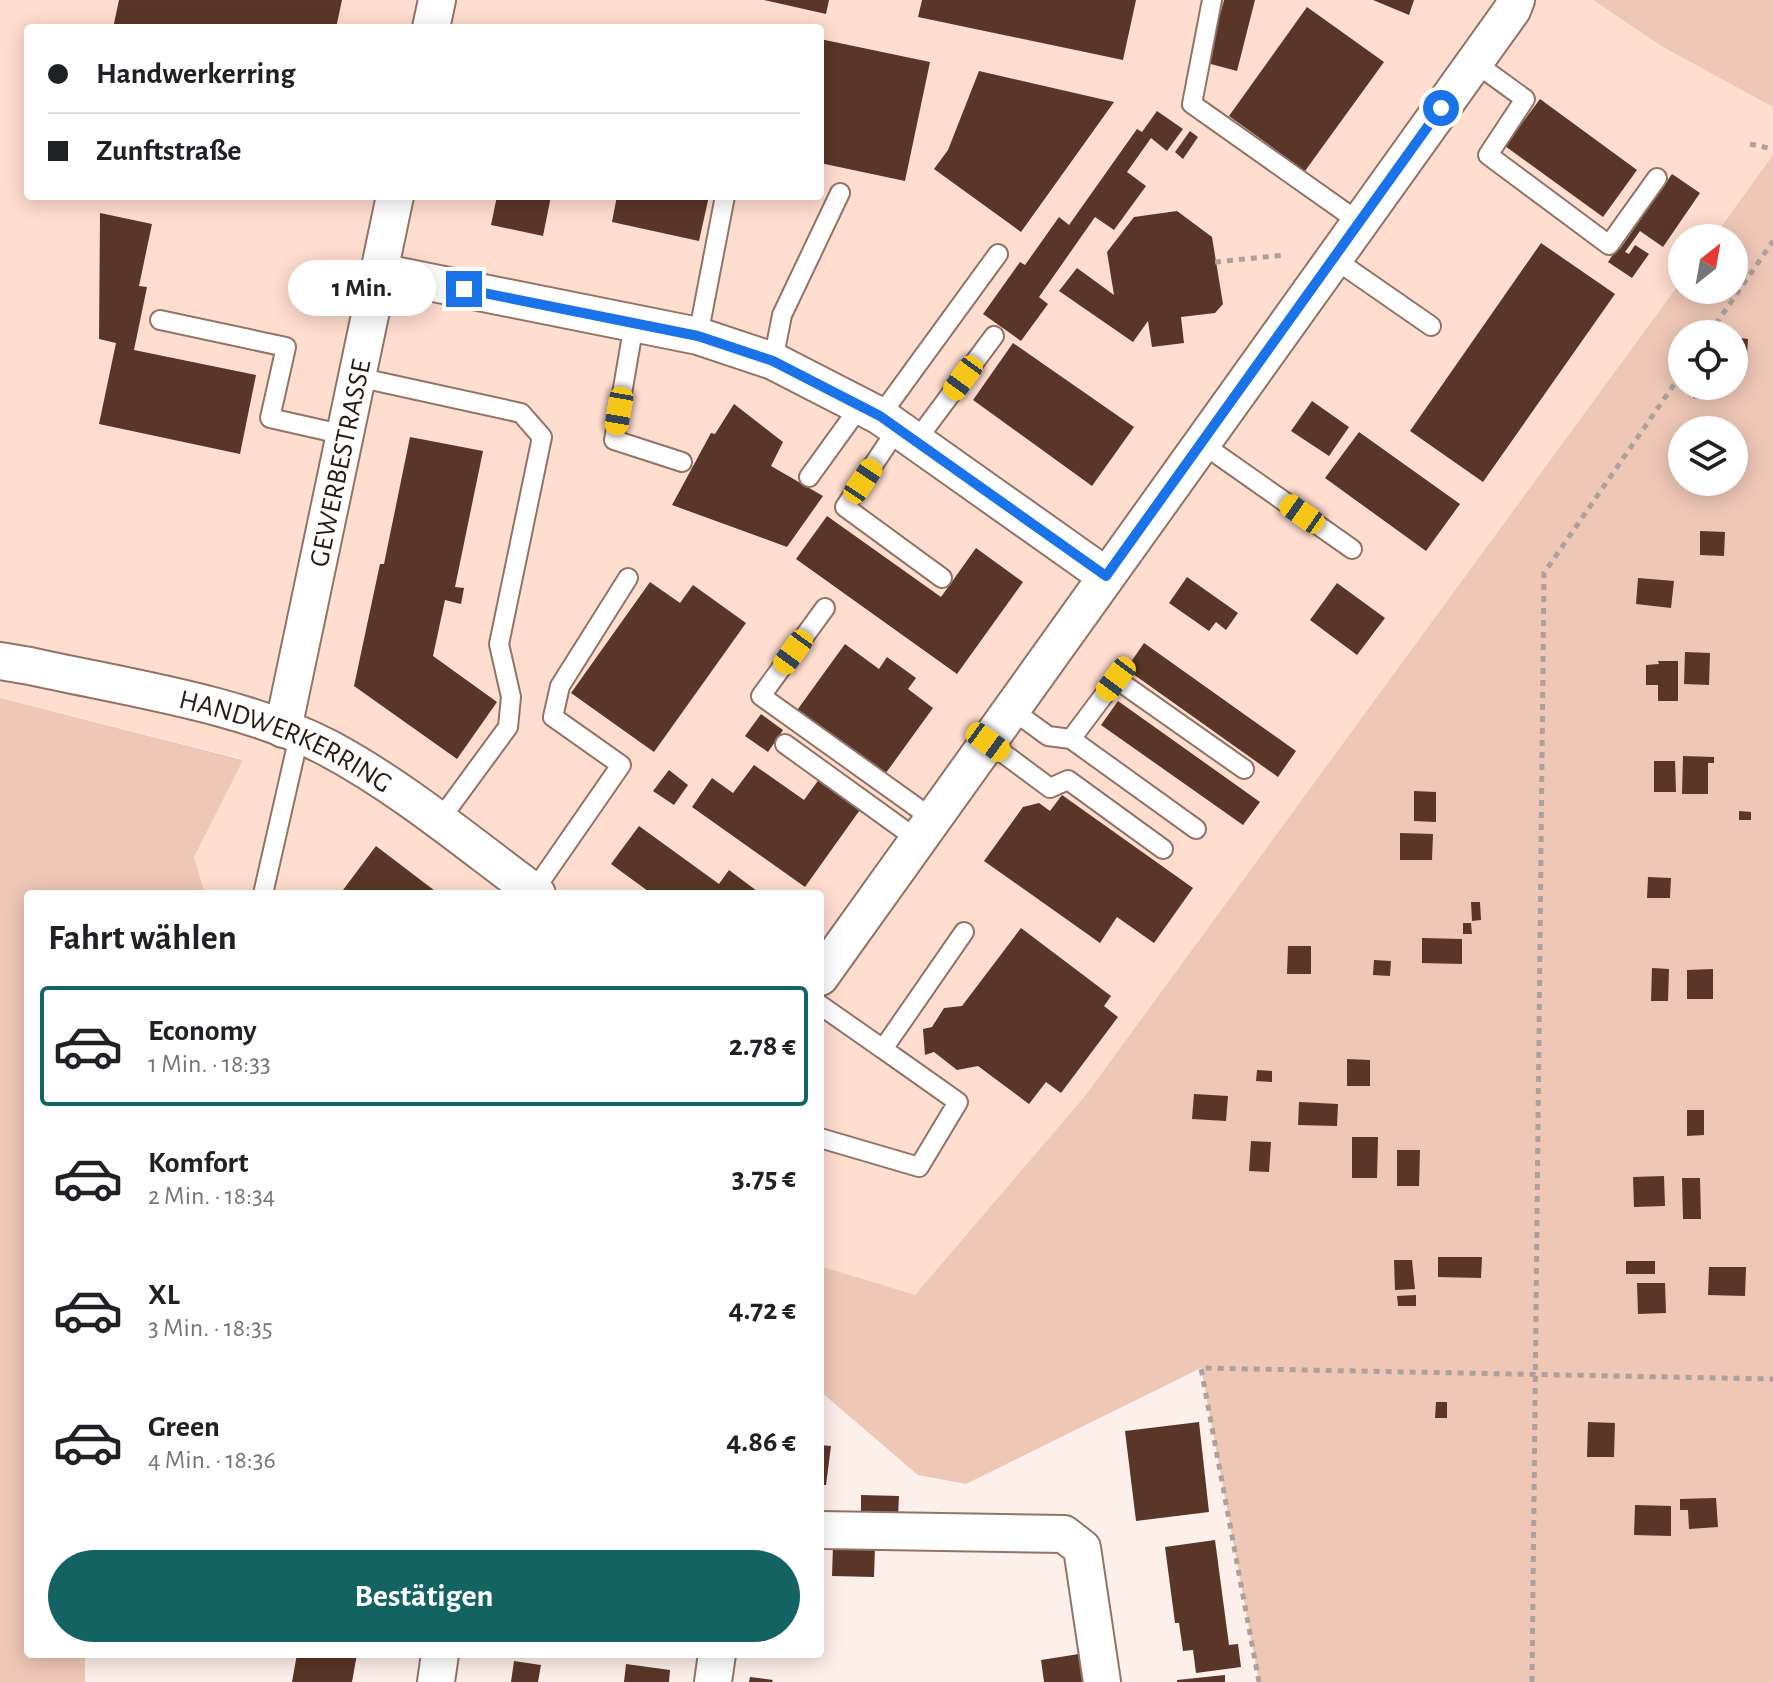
<!DOCTYPE html>
<html lang="de">
<meta charset="utf-8">
<style>
:root{--surface:#fff;--page:#f6f6f6;--text:#202124;--muted:#757577;--line:#e0e0e0;--accent:#146363}
body{margin:0;font-family:"Alegreya Sans",sans-serif;background:var(--page);color:var(--text);height:100vh;display:flex;flex-direction:column;font-size:30px;white-space:nowrap}
*{box-sizing:border-box;margin:0}
p{font-size:26px;color:var(--muted)}
.icon{flex:none;width:44px;height:44px;fill:none;stroke:currentColor;stroke-width:2;stroke-linecap:round;stroke-linejoin:round}
.map{position:relative;flex:1;overflow:hidden}
.sheet{position:absolute;left:24px;top:890px;width:800px;height:768px;display:flex;flex-direction:column;background:var(--surface);border-radius:8px;box-shadow:0 4px 20px #0003}
.sheet>*{flex:none}
.banner{position:absolute;left:24px;top:24px;width:800px;height:176px;border-radius:8px;box-shadow:0 4px 20px #0003;display:grid;align-content:center;height:176px;padding:0 24px;background:var(--surface)}
.needle{width:52px;rotate:31deg}
.buttons{position:absolute;left:1668px;top:224px;display:grid;gap:16px}
.buttons a{display:grid;place-items:center;width:80px;height:80px;border-radius:50%;background:var(--surface);box-shadow:0 4px 20px #0003;font-size:40px}
.end{position:absolute;width:36px;height:36px;margin:-18px;border:10px solid #1a73e8;background:#fff;box-shadow:0 0 0 4px #fff}
.from{border-radius:50%}
.bubble{position:absolute;height:56px;border-radius:28px;background:var(--surface);box-shadow:0 4px 20px #0003;font-size:26px;font-weight:600;line-height:56px;text-align:center}
.car{position:absolute;width:24px;height:48px;margin:-24px -12px;border-radius:10px;box-shadow:0 0 6px 2px #0007;background:linear-gradient(#f5c518 24%,#345 0 40%,#f5c518 0 76%,#345 0 86%,#f5c518 0)}
.banner b{display:flex;align-items:center;gap:28px;height:76px;font-size:30px}
.banner b+b{border-top:2px solid var(--line)}
.banner i{width:20px;height:20px;background:var(--text)}
ul{padding:0;list-style:none}
li{display:flex;align-items:center;gap:24px;height:120px;margin:0 16px 12px;padding:0 8px;border:4px solid transparent;border-radius:8px}
li div{flex:1}
li b{display:block;font-size:30px}
li em{font-style:normal;font-weight:600}
li.selected{border-color:var(--accent)}
li>.icon{width:72px;height:72px;stroke-width:1.5}
h2{padding:0 24px;font-size:36px;line-height:96px}
.cta{display:flex;gap:16px;margin-top:auto;padding:16px 24px}
.cta a{flex:1;height:92px;border-radius:48px;background:var(--accent);color:#fff;font-size:32px;font-weight:600;line-height:92px;text-align:center}
.map>svg:first-child{display:block}
.built{fill:#ffddcf;fill-rule:evenodd}
.green{fill:#eec7b6;fill-rule:evenodd}
.building{fill:#593627}
.lines{fill:none;stroke-linecap:round;stroke-linejoin:round}
.lane-casing{stroke:#927467;stroke-width:22}
.street-casing{stroke:#927467;stroke-width:40}
.path{stroke:#aea19c;stroke-width:5;stroke-dasharray:6 6;stroke-linecap:butt}
.lane{stroke:#fff;stroke-width:18}
.street{stroke:#fff;stroke-width:36}
.route{stroke:#1a73e8;stroke-width:10}
.labels{text-anchor:middle;stroke-width:8;stroke-linejoin:round;paint-order:stroke}
.street-label{font-size:28px;fill:#271b16;stroke:#fff}
</style>
<div class="map">
<svg width="1773" height="1682" viewBox="0 0 1773 1682">
<rect width="100%" height="100%" fill="#fdefea"/>
<!-- built -->
<path class="built" d="M0 0H1593L1663 47 1773 107V155L1713 238H1682V280L1085 1096 915 1296 820 1266V894H205L194 857 243 759 0 698ZM28 28H820V196H28Z"/>
<!-- green -->
<path class="green" d="M1593 0H1773V107L1663 47Z
M1773 155V1682H1259L1201 1368 966 1484 918 1475 820 1391V1266L915 1295 1085 1096 1682 280V290H1734V238H1713ZM1682 334H1734V386H1682ZM1682 430H1734V482H1682Z
M0 698 243 760 194 857 205 894H28V1654H85V1682H0Z"/>
<!-- building -->
<path class="building" d="M119 0H342L336 28H113Z
M764 0H829L826 14Z
M922 0H1136L1123 60 918 17Z
M1224 0H1255L1237 71 1207 63Z
M1373 0H1414L1409 15Z
M1307 7 1384 62 1305 171 1229 116Z
M820 39 930 62 905 181 820 163Z
M979 71 1114 102 1021 232 934 169 948 150Z
M1540 99 1637 170 1603 217 1505 146Z
M1157 111 1183 129 1167 151 1151 138 1127 172 1146 186 1114 230 1095 217 1039 297 1048 304 1021 341 983 314 1020 262 1025 265 1059 217 1069 225 1137 129 1142 132Z
M1190 131 1198 137 1183 159 1175 152Z
M1672 174 1700 193 1663 247 1640 231 1625 252 1629 254 1635 245 1649 254 1632 278 1608 262 1618 247 1620 249Z
M497 196H551L543 236 491 225Z
M617 196H709L699 241 612 222Z
M1177 211 1212 237 1223 304 1215 313 1181 317 1184 343 1152 347 1148 321 1133 342 1059 291 1077 268 1114 295 1107 252 1134 217Z
M100 213 152 224 139 286 147 287 134 350 256 375 240 454 99 424 116 343 99 339Z
M1541 243 1615 294 1483 482 1410 431Z
M1734 337 1748 339 1746 370 1734 369Z
M1013 343 1134 427 1092 486 973 400Z
M1694 386H1709L1707 399 1693 398Z
M1312 401 1349 427 1329 456 1291 431Z
M734 404 783 442 771 466 823 496 787 547 672 505 711 433 715 434Z
M1359 432 1460 504 1426 551 1325 478Z
M410 437 483 451 455 587 464 588 461 604 445 600 433 656 497 702 457 759 354 686 380 564H384Z
M827 516 941 597 976 548 1023 582 957 674 796 559Z
M1700 531 1725 532 1724 556 1700 555Z
M1187 577 1238 613 1226 630 1216 622 1209 631 1169 603Z
M1638 578 1674 581 1671 608 1636 604Z
M650 582 680 603 693 585 746 623 654 752 571 693Z
M1337 583 1385 618 1357 655 1310 620Z
M1144 643 1296 751 1278 777 1126 669Z
M845 644 879 669 887 657 916 678 908 689 933 708 883 777 795 713Z
M1685 652 1710 653 1709 685 1684 684Z
M1658 661H1678V701H1658V685H1646V665L1659 664Z
M1118 701 1260 802 1243 825 1101 725Z
M761 714 783 730 768 752 745 736Z
M1683 756 1714 757V763H1708V794H1682Z
M1654 761H1675L1676 792H1654Z
M754 765 804 800 820 778 862 807 805 887 692 807 712 778 733 793Z
M669 770 688 785 674 805 653 791Z
M1414 791 1436 792V822L1414 821Z
M1062 795 1193 888 1154 943 1117 917 1100 943 984 861 1023 807 1039 803 1050 811Z
M1739 811 1751 812V820H1739Z
M639 826 719 884 729 870 761 894H652L611 864Z
M1400 833 1433 834 1432 860H1400Z
M376 846 439 894H340Z
M1648 877 1671 878 1670 898H1647Z
M1471 902H1480L1481 920 1472 921Z
M1463 923H1471L1472 934H1463Z
M1021 928 1111 996 1104 1006 1118 1017 1061 1093 1046 1082 1029 1104 978 1066 957 1070 934 1052 925 1055 923 1029 932 1027 944 1008 962 1006Z
M1422 938 1462 939V964L1422 963Z
M1288 946H1311V974H1287Z
M1374 960 1391 961 1390 976 1373 975Z
M1652 968 1669 969 1668 1001H1651Z
M1713 969V999H1687V970Z
M1347 1059 1370 1060V1086H1347Z
M1257 1070 1272 1071V1082L1256 1081Z
M1194 1094 1228 1096 1226 1121 1192 1119Z
M1299 1102 1338 1104 1337 1126 1298 1125Z
M1687 1110H1704V1135L1687 1136Z
M1352 1137H1378L1377 1178H1352Z
M1251 1141 1271 1142 1269 1172 1249 1171Z
M1397 1150H1420L1419 1186H1397Z
M1664 1176 1665 1206 1634 1207 1633 1177Z
M1682 1178H1700L1701 1219H1683Z
M1438 1257H1482L1481 1278 1438 1277Z
M1394 1260H1412L1415 1289 1395 1290Z
M1626 1261H1655V1274H1626Z
M1709 1267H1746L1745 1296 1708 1295Z
M1637 1283H1665L1666 1313 1638 1314Z
M1416 1295V1306H1398L1397 1296Z
M1436 1402H1447V1418H1435Z
M1199 1422 1209 1512 1136 1521 1125 1431Z
M1588 1422 1615 1423 1614 1457H1587Z
M820 1445 831 1446 826 1485H820Z
M861 1495 899 1496 898 1517 861 1516Z
M1716 1498 1718 1527 1689 1529 1688 1510H1680V1499Z
M1635 1505 1671 1506V1536L1634 1535Z
M1215 1540 1229 1645 1238 1644 1241 1667 1196 1673 1193 1650 1183 1651 1179 1623H1175L1165 1547Z
M833 1545 875 1546 874 1577 832 1576Z
M297 1654H357L352 1682H292Z
M1079 1654 1083 1682H1044L1041 1660Z
M514 1661 541 1665 538 1682H511Z
M626 1664 670 1670 669 1682H624Z
M1225 1675V1682H1177V1680Z
M750 1677 773 1680 772 1682H749Z"/>
<g class="lines">
<defs>
<path id="lane" d="M1212 0 1192 104 1359 222
M1474 62 1525 99 1488 155 1609 245 1657 178
M1333 258 1431 326
M160 320 286 347 270 418 345 435
M634 324 614 440 682 462
M698 336 725 196
M773 361 782 315 840 193
M357 377 521 413 542 437 499 644 511 697 508 727 439 821
M880 416 998 254
M898 428 845 507 942 578
M916 441 994 336
M1201 443 1352 549
M809 477 861 405
M825 608 761 696 933 819
M1011 709 1048 736 1071 739 1116 679 1244 769
M1071 739 1196 829
M988 742 1050 788 1068 780 1163 849
M785 744 918 840
M533 892 621 765 553 717 560 686 628 578
M263 894 299 736
M820 1005 883 1049 964 932
M820 1138 919 1167 958 1102 883 1049"/>
<g id="street">
<path d="M431 28 437 0"/>
<path d="M379 272 698 336 773 361 880 416 1106 576"/>
<path id="s1" d="M0 661 30 666C124 687 244 704 328 748 403 788 469 844 537 894"/>
<path id="s2" d="M283 729 395 196"/>
<path d="M820 977 1512 10 1516 0"/>
<path d="M820 1530 1064 1534 1082 1548 1102 1682"/>
<path d="M436 1682 440 1654"/>
<path d="M713 1682 717 1654"/>
</g>
</defs>
<!-- lane casing -->
<use href="#lane" class="lane-casing"/>
<!-- street casing -->
<use href="#street" class="street-casing"/>
<!-- path -->
<path class="path" d="M1750 144 1773 149
M1215 262 1285 255
M1709 334 1773 241
M1259 1682 1201 1368 1773 1379
M1532 1682 1544 573 1682 373"/>
<!-- lane -->
<use href="#lane" class="lane"/>
<!-- street -->
<use href="#street" class="street"/>
</g>
<g class="lines">
<!-- route -->
<path class="route" d="M464 289 698 336 773 361 880 416 1106 576 1441 108"/>
</g>
<g class="labels">
<!-- street labels -->
<g class="street-label">
<text dy="10" stroke="none"><textPath href="#s2" startOffset="272">GEWERBESTRASSE</textPath></text>
<text dy="10" stroke="none"><textPath href="#s1" startOffset="298">HANDWERKERRING</textPath></text>
</g>
</g>
</svg>
<div class="buttons">
<a><svg class="needle" viewBox="-14 -14 28 28"><path d="M0-13l5 13h-10z" fill="#e53935"/><path d="M0 13l5-13h-10z" fill="#757577"/></svg></a>
<a><svg class="icon" aria-label="locate" viewBox="0 0 24 24"><circle cx="12" cy="12" r="6"/><path d="M12 2v4M12 18v4M2 12h4M18 12h4"/></svg></a>
<a><svg class="icon" aria-label="layers" viewBox="0 0 24 24"><path d="M12 4l9 5-9 5-9-5zM3 14l9 5 9-5"/></svg></a>
</div>
<i class="end from" style="left:1441px;top:108px"></i>
<i class="end" style="left:464px;top:289px"></i>
<div class="bubble" style="left:288px;top:260px;width:148px">1 Min.</div>
<i class="car" style="left:963px;top:378px;rotate:216deg"></i>
<i class="car" style="left:619px;top:411px;rotate:190deg"></i>
<i class="car" style="left:863px;top:481px;rotate:34deg"></i>
<i class="car" style="left:1302px;top:514px;rotate:305deg"></i>
<i class="car" style="left:793px;top:652px;rotate:216deg"></i>
<i class="car" style="left:1116px;top:679px;rotate:217deg"></i>
<i class="car" style="left:988px;top:742px;rotate:126deg"></i>
<div class="banner">
<b><i class="from"></i>Handwerkerring</b>
<b><i></i>Zunftstraße</b>
</div>
<section class="sheet">
<h2>Fahrt wählen</h2>
<ul>
<li class="selected"><svg class="icon" aria-label="car" viewBox="0 0 24 24"><path d="M5 17H2v-5l4-1 3-4h7l3 4 3 1v5h-3M9 17h6M6 11h13"/><circle cx="7" cy="17" r="2"/><circle cx="17" cy="17" r="2"/></svg><div><b>Economy</b><p>1 Min. · 18:33</p></div><em>2.78 €</em></li>
<li><svg class="icon" aria-label="car" viewBox="0 0 24 24"><path d="M5 17H2v-5l4-1 3-4h7l3 4 3 1v5h-3M9 17h6M6 11h13"/><circle cx="7" cy="17" r="2"/><circle cx="17" cy="17" r="2"/></svg><div><b>Komfort</b><p>2 Min. · 18:34</p></div><em>3.75 €</em></li>
<li><svg class="icon" aria-label="car" viewBox="0 0 24 24"><path d="M5 17H2v-5l4-1 3-4h7l3 4 3 1v5h-3M9 17h6M6 11h13"/><circle cx="7" cy="17" r="2"/><circle cx="17" cy="17" r="2"/></svg><div><b>XL</b><p>3 Min. · 18:35</p></div><em>4.72 €</em></li>
<li><svg class="icon" aria-label="car" viewBox="0 0 24 24"><path d="M5 17H2v-5l4-1 3-4h7l3 4 3 1v5h-3M9 17h6M6 11h13"/><circle cx="7" cy="17" r="2"/><circle cx="17" cy="17" r="2"/></svg><div><b>Green</b><p>4 Min. · 18:36</p></div><em>4.86 €</em></li>
</ul>
<div class="cta"><a>Bestätigen</a></div>
</section>
</div>
